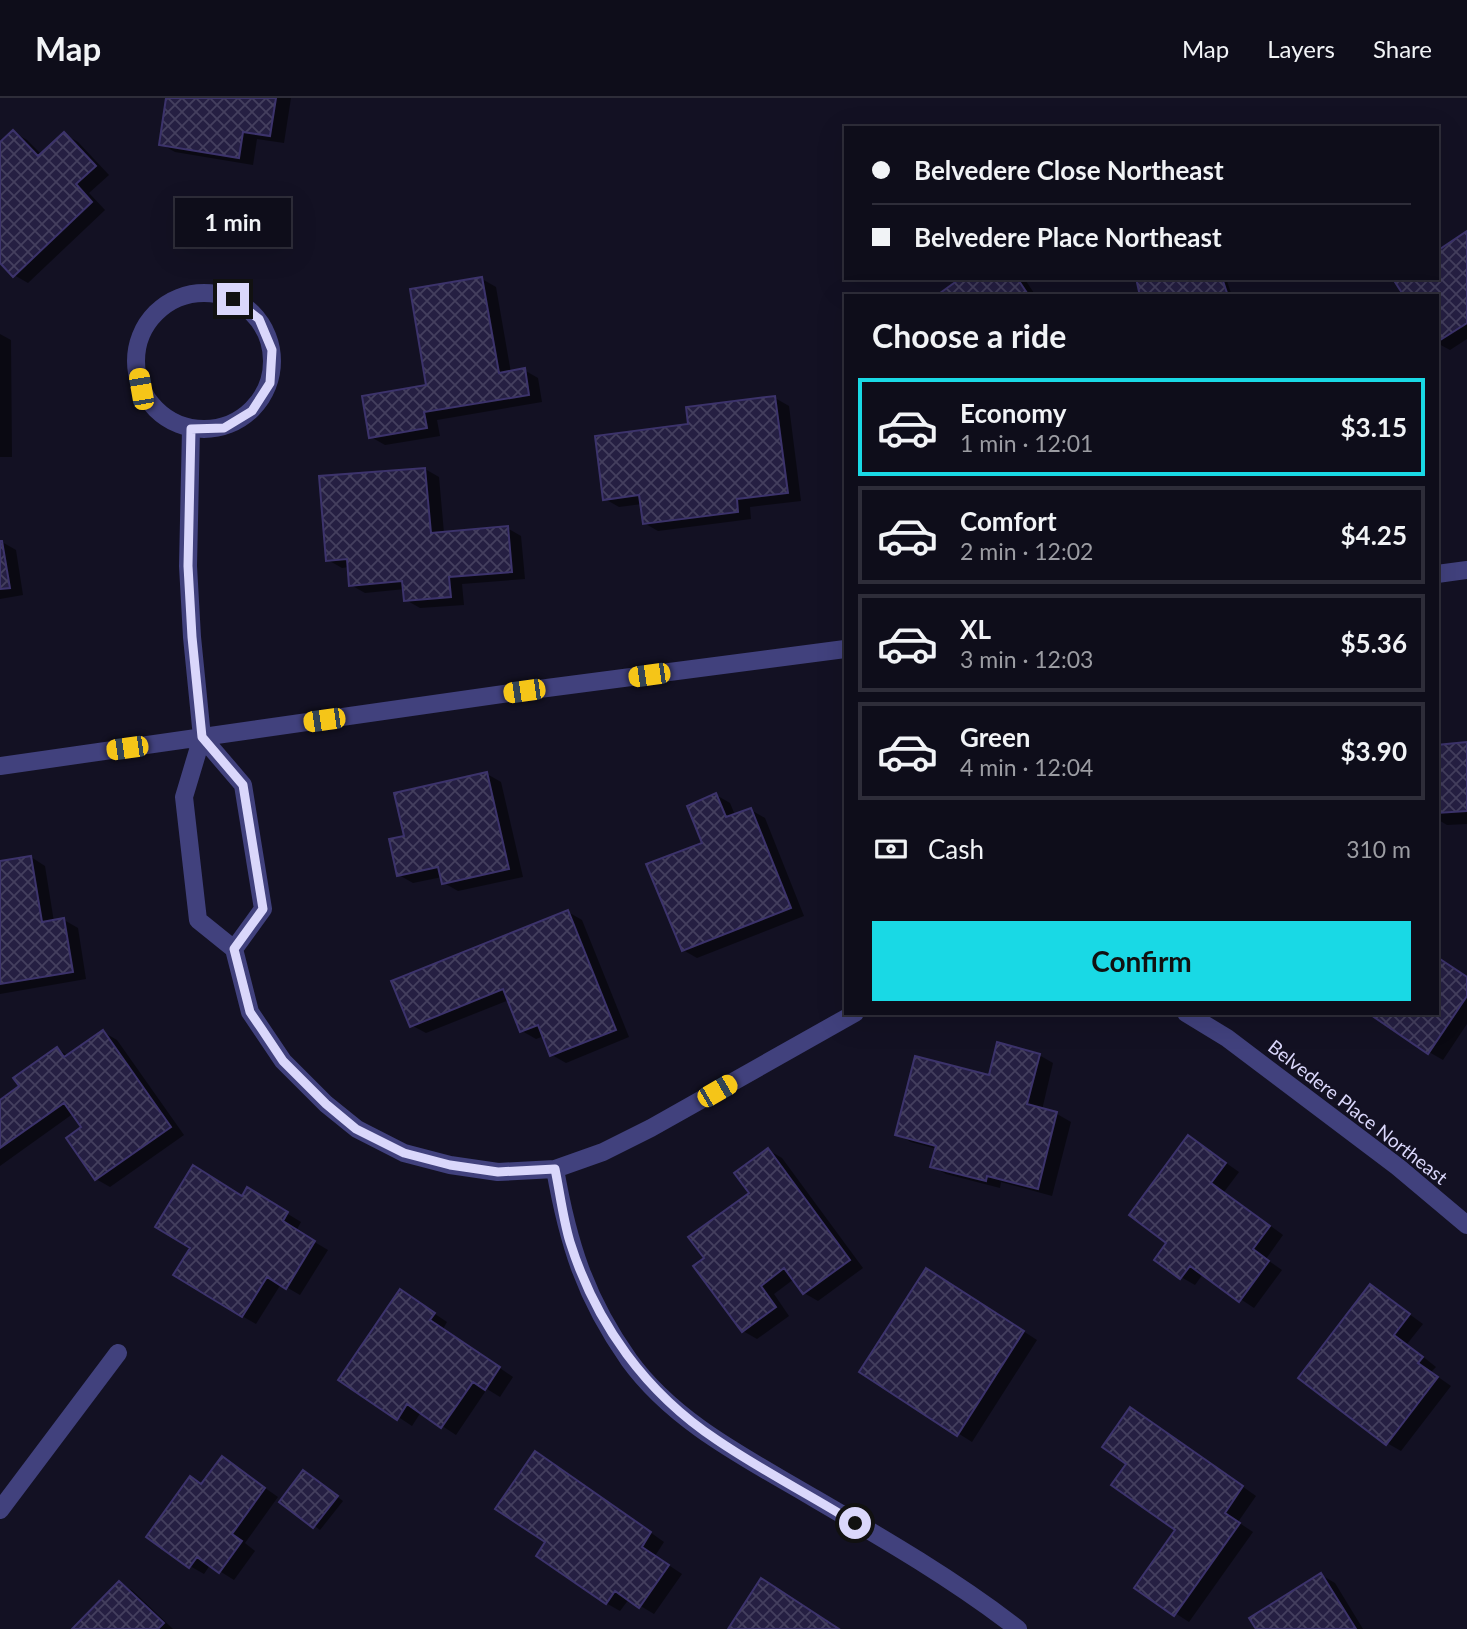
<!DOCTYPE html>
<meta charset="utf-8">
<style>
:root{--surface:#0e0d1a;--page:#171623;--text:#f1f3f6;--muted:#9b9ca2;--line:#2e2d39;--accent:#19d9e5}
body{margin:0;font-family:Lato,sans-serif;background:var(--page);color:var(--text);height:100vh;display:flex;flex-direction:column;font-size:26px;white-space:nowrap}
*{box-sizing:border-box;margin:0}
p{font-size:23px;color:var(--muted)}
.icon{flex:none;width:38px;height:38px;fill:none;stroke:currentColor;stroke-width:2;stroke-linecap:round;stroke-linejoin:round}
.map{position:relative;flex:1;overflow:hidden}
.details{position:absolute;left:844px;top:196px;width:595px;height:721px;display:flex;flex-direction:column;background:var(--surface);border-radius:0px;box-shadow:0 7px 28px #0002,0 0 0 2px var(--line)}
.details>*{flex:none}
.guide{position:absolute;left:844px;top:28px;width:595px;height:154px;border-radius:0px;box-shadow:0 7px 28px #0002,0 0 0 2px var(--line);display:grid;align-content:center;height:154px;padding:0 28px;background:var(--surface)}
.end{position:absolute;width:32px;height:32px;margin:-16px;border:9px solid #dad7fb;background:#111;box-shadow:0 0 0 4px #111}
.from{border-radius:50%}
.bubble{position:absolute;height:49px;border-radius:0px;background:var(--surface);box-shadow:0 7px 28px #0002,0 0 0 2px var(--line);font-size:23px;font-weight:700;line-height:49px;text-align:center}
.car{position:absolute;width:21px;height:42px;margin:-21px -10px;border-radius:9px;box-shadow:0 0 5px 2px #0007;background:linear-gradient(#f5c518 24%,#345 0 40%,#f5c518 0 76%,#345 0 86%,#f5c518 0)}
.guide b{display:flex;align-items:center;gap:24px;height:66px;font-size:26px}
.guide b+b{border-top:2px solid var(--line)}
.guide i{width:18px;height:18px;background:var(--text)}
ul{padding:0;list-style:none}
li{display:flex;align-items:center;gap:21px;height:98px;margin:0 14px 10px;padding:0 14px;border:4px solid var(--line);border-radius:0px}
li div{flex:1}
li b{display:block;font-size:26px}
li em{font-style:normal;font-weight:700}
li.current{border-color:var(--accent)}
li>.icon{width:63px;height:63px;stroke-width:1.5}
h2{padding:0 28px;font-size:32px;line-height:84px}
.pay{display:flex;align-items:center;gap:18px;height:77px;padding:0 28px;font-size:26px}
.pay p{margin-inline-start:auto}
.action{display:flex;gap:14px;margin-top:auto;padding:14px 28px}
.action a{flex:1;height:80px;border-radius:0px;background:var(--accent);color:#111;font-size:28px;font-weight:700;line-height:80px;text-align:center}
header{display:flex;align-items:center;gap:42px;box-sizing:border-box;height:98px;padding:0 35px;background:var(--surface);border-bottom:2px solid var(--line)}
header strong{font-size:33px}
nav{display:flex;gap:38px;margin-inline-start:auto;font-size:24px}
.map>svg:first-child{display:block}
.shadow{fill:#0007}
.building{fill:url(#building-cross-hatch);stroke:#3c336b;stroke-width:2}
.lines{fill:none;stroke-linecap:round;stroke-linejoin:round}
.minor{stroke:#41417d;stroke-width:18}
.route{stroke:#dad7fb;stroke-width:9}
.labels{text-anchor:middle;stroke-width:5;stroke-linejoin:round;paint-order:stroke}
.street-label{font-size:19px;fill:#dad7fb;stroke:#131123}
</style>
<header>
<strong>Map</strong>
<nav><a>Map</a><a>Layers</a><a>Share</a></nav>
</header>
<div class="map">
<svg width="1467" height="1531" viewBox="0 0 1467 1531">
<defs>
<pattern id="building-cross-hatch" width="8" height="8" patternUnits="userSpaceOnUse" patternTransform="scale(1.75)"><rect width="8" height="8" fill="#251f42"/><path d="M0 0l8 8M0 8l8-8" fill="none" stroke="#443f5e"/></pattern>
</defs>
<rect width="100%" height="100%" fill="#131123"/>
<!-- shadow -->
<path class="shadow" d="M168 0H291L284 45 257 41 253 67 175 54 161 46Z
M13 34 27 42 42 57 64 36 78 44 109 77 89 95 105 112 28 185 14 177 0 162V47Z
M1467 136V241L1450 252 1437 245V198L1395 181 1437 180V155Z
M964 180H1024L1036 198H939Z
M1141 180H1226L1232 198H1142Z
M482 181 496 189 511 275 524 272 538 280 542 304 437 322 440 338 385 347 371 339 428 289Z
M0 236 11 242 12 359H0Z
M775 300 789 308 801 403 750 409 751 421 658 433 644 425 642 406 619 409 605 401 690 328Z
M425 371 439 379 444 435 507 430 521 438 525 481 462 486 464 507 420 510 406 502 405 491 365 495 351 487 349 469 342 470 328 462Z
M2 444 16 452 23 497 0 501V445Z
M1467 646V726L1447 727 1437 721V648Z
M487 676 501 684 523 779 458 793 444 785 442 779 413 785 399 777Z
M716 697 730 705 735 717 751 712 765 720 804 818 697 860 683 852 704 746Z
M31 759 45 768 54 824 64 822 78 830 86 881 0 896V764Z
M568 814 582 822 629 939 566 965 552 957 544 938 536 941 522 933 509 902 426 935 411 927Z
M1437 859 1467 880V926L1443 962 1429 954 1437 915Z
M103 934 117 942 184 1037 110 1089 96 1081 68 1041 84 1030 74 1015 0 1068V1004L21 989 57 951 69 958Z
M1039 957 1053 965 1042 1012 1057 1016 1071 1024 1052 1098 1001 1084 1000 1090 946 1076 932 1068 937 1051 911 1044 897 1036 990 980Z
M1189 1039 1239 1074 1224 1094 1283 1137 1266 1161 1282 1172 1254 1210 1203 1176 1195 1187 1181 1179Z
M768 1052 782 1060 863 1170 818 1203 804 1195 794 1181 774 1196 789 1218 757 1241 743 1233 706 1160 751 1095Z
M248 1092 301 1124 296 1133 328 1152 300 1197 281 1186 256 1226 242 1218 192 1149 243 1100Z
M940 1180 1037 1242 972 1344 861 1274Z
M1370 1188 1423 1226 1407 1246 1436 1269 1431 1274 1451 1288 1401 1353 1387 1345 1301 1280Z
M414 1202 447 1224 443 1231 513 1279 500 1299 487 1291 456 1337 421 1314 412 1328 341 1281Z
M1144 1319 1256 1398 1238 1424 1253 1434 1189 1524 1136 1490 1177 1432 1129 1366Z
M222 1360 278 1399 245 1445 255 1453 234 1482 210 1467 204 1476 190 1468 203 1387Z
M549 1363 664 1444 655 1458 682 1476 654 1516 629 1501 620 1513 606 1505 547 1444Z
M310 1378 343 1403 320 1432 282 1404Z
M1321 1477 1335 1485 1363 1531H1258Z
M119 1485 133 1493 173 1531H75Z"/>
<!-- building -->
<path class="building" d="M166 0H276L270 38 243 34 239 60 159 47Z
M13 32 38 58 64 34 96 68 76 86 92 104 13 179 0 165V44Z
M1467 133V225L1437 244V198H1404L1393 181 1437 180V153Z
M482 179 499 275 525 270 529 297 424 314 427 330 369 340 362 298 426 287 410 191Z
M961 180H1017L1029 198H936Z
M1136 180H1222L1228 198H1140Z
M775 298 788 395 737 401 738 414 643 426 639 397 603 402 595 338 688 326 686 309Z
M425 370 431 435 508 428 512 474 449 479 451 499 404 503 402 483 349 488 347 461 326 463 319 378Z
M0 443H2L10 490 0 491Z
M1467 644V713L1437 715V647Z
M487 674 509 771 442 786 438 769 397 778 389 741 404 738 394 695Z
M716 695 726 719 751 710 791 810 682 853 646 766 702 745 687 708Z
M31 758 42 824 64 820 73 874 0 886V763Z
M568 812 616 932 550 958 538 927 520 934 503 891 410 929 391 883Z
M1437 859 1467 879V898L1428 956 1368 915H1437Z
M103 932 171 1029 95 1082 66 1040 81 1029 64 1005 0 1050V1002L19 988 13 980 57 949 64 959Z
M997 944 1040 956 1027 1006 1057 1014 1038 1091 987 1078 986 1083 930 1069 936 1048 895 1037 915 958 989 977Z
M1188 1037 1226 1065 1211 1085 1270 1128 1253 1151 1269 1163 1239 1204 1190 1168 1180 1181 1154 1162 1166 1145 1129 1117Z
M768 1050 850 1162 803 1196 784 1170 761 1188 776 1209 742 1234 693 1168 704 1160 688 1139 749 1095 734 1075Z
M193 1067 242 1098 247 1089 288 1114 283 1123 315 1143 286 1191 267 1179 242 1219 173 1177 190 1150 155 1129Z
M926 1170 1024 1233 957 1338 859 1274Z
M1370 1186 1410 1216 1394 1237 1423 1259 1418 1265 1438 1279 1386 1347 1298 1280Z
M400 1191 435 1215 430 1222 500 1269 485 1292 473 1284 441 1330 407 1306 397 1322 338 1282Z
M1130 1309 1243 1388 1225 1415 1240 1425 1174 1518 1134 1490 1175 1432 1111 1387 1126 1366 1102 1349Z
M535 1353 651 1434 642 1449 669 1467 639 1510 615 1493 606 1506 536 1458 545 1444 495 1411Z
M222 1358 265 1390 232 1436 242 1443 219 1475 197 1459 189 1470 146 1439 190 1378 201 1386Z
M303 1372 338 1398 313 1430 279 1404Z
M1321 1475 1356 1531H1256L1249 1520Z
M761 1480 839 1531H728Z
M119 1483 164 1525 158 1531H72Z"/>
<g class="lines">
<!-- minor -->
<path class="minor" d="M136 263a68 68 0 1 1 136 0a68 68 0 1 1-136 0Z
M191 331 188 468 192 539 202 639 184 699 198 822 234 851 250 914 283 963 326 1006 357 1031 404 1055 450 1067 498 1074 555 1071 603 1054 651 1030 855 915
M1437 476 1467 472
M202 639 243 687 263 811 234 851
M0 668 524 593 845 551
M1186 915 1227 940 1398 1069 1467 1127
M555 1071C568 1145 585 1200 629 1262 673 1323 744 1359 807 1396 879 1438 952 1480 1018 1531
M0 1412 118 1255"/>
</g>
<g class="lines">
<!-- route -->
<path class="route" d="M233 201 259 221 272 252 270 285 252 313 224 330 191 331 188 468 192 539 202 639 243 687 263 811 234 851 250 914 261 930 283 963 326 1006 356 1031 404 1055 450 1067 498 1074 555 1071C560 1095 563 1121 570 1144 596 1226 646 1295 717 1342 761 1372 810 1397 855 1425"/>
</g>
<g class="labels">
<!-- street labels -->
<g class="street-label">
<text transform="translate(1358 1014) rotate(38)" y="7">Belvedere Place Northeast</text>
</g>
</g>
</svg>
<i class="end from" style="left:855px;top:1425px"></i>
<i class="end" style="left:233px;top:201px"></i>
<div class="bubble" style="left:175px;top:100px;width:116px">1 min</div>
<i class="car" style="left:141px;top:291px;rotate:350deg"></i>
<i class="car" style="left:649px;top:577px;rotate:262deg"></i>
<i class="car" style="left:524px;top:593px;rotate:262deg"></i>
<i class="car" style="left:324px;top:622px;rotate:262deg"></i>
<i class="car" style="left:127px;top:650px;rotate:262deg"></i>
<i class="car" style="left:717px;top:993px;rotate:60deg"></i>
<div class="guide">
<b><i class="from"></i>Belvedere Close Northeast</b>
<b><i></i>Belvedere Place Northeast</b>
</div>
<section class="details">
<h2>Choose a ride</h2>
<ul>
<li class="current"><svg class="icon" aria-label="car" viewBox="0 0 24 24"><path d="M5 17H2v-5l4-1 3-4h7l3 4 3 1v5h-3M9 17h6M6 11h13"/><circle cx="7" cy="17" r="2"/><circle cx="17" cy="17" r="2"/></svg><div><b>Economy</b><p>1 min · 12:01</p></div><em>$3.15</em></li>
<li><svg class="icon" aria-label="car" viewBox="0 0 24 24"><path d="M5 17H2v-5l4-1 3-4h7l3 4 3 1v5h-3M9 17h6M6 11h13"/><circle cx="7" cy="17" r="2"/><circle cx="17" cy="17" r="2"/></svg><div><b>Comfort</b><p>2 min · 12:02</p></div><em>$4.25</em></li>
<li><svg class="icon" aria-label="car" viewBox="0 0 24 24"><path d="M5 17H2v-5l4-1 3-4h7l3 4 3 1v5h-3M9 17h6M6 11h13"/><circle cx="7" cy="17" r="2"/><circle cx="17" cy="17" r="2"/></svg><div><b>XL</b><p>3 min · 12:03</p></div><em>$5.36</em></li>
<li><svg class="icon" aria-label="car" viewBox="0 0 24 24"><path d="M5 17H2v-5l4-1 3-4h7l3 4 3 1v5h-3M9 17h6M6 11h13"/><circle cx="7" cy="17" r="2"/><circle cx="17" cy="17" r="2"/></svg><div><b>Green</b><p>4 min · 12:04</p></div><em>$3.90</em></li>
</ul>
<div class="pay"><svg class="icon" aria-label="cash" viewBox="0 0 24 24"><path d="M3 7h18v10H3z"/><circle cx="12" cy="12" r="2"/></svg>Cash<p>310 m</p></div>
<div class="action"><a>Confirm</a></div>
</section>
</div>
